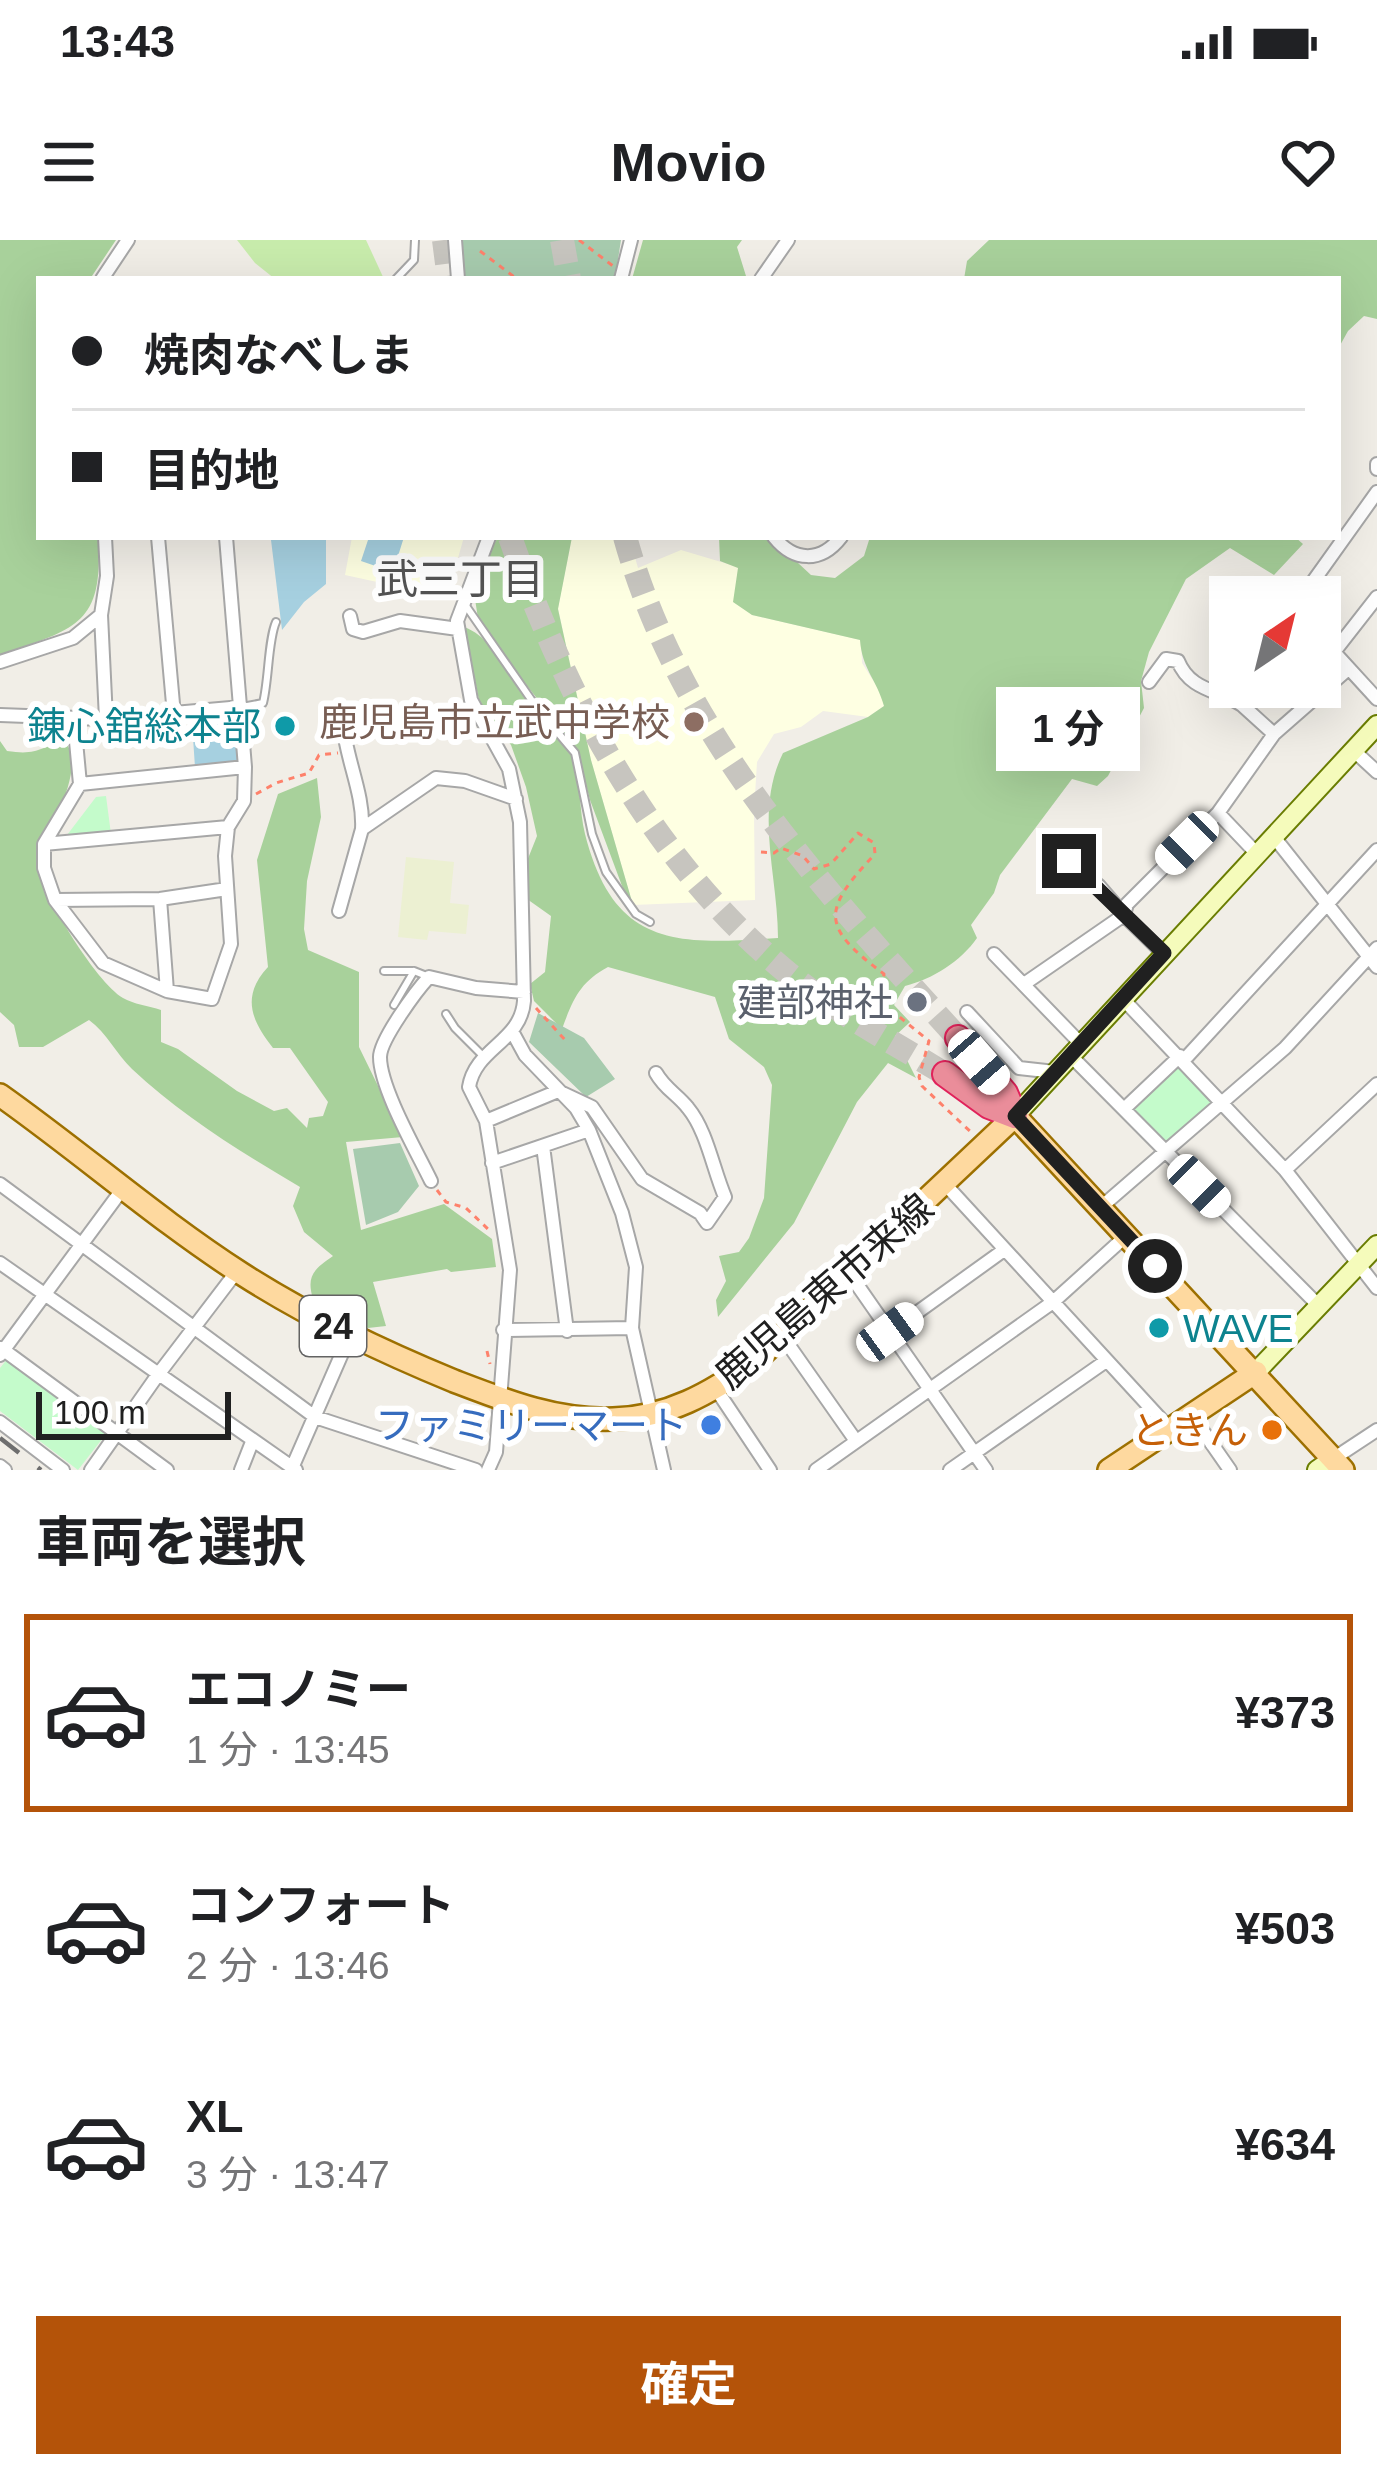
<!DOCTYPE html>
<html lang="ja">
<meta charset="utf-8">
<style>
:root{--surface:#fff;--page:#f6f6f6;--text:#202124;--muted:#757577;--line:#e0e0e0;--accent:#b45309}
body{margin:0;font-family:Arial,"Noto Sans JP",sans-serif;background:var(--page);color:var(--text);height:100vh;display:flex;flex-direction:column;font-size:45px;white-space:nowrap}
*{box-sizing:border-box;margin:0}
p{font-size:39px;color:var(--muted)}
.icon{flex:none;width:66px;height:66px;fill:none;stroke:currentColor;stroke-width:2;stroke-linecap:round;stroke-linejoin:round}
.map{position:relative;height:1230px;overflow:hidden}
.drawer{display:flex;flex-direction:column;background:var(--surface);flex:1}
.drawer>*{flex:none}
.guide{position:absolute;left:36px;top:36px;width:1305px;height:264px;border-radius:0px;box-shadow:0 12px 48px #0002;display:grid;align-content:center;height:264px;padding:0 36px;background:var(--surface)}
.needle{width:78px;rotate:35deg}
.controls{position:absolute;left:1209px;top:336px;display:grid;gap:24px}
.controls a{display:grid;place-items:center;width:132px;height:132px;border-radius:0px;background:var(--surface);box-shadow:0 12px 48px #0002;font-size:60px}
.scale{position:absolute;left:36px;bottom:30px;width:195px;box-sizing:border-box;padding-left:12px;border:6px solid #202020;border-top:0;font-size:33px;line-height:42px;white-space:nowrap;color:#202020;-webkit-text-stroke:9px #fff;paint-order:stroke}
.end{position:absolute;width:54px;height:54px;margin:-27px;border:15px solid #202020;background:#fff;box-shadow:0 0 0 6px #fff}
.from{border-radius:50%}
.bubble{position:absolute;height:84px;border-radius:0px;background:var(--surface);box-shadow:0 12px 48px #0002;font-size:39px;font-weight:700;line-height:84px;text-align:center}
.car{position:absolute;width:36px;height:72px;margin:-36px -18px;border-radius:15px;box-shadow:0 0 9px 3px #0007;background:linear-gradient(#fff 24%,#345 0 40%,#fff 0 76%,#345 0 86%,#fff 0)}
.guide b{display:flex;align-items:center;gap:42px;height:114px;font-size:45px}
.guide b+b{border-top:3px solid var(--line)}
.guide i{width:30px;height:30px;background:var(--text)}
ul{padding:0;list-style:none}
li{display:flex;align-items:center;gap:36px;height:198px;margin:0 24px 18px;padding:0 12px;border:6px solid transparent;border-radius:0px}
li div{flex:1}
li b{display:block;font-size:45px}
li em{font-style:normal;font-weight:700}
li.current{border-color:var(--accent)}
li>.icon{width:108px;height:108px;stroke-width:1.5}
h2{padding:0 36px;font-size:54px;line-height:144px}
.button{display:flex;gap:24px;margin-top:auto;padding:24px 36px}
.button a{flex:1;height:138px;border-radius:0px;background:var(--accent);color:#fff;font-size:48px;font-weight:700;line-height:138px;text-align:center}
.status{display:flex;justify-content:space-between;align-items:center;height:84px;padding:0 60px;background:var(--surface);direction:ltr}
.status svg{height:33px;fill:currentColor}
header{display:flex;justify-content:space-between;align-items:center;height:156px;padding:0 36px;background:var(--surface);font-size:54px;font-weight:700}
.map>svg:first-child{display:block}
.education{fill:#feffe2}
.farmland{fill:#ecf0d2}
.grass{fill:#c8ecac}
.forest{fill:#a8d19b}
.cemetery{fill:#a7cbae}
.park{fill:#c4fbcb}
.water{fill:#a6d0e0}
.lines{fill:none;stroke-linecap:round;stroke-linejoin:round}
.highway-tunnel{stroke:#c7c5bf;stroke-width:24;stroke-dasharray:24 12;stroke-linecap:butt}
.lane-casing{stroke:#a7a7a7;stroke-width:10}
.street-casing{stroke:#a7a7a7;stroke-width:16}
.secondary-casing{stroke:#6a7d02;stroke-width:22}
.primary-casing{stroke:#9d7000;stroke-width:26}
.highway-casing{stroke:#e0235b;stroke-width:28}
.path{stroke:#fe816b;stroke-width:3;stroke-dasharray:6 6;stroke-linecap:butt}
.lane{stroke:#fff;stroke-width:6}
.street{stroke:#fff;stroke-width:12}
.secondary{stroke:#f5fbbb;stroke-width:18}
.primary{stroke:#fed99f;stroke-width:21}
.highway{stroke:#ea8d9a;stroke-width:24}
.rail{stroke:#6e6e6e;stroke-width:4.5;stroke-dasharray:24 24;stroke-linecap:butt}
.route{stroke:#202020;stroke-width:15}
.education-dot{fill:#8d6e63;stroke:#fff;stroke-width:4.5}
.culture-dot{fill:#0f9aa8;stroke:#fff;stroke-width:4.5}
.worship-dot{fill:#6b7280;stroke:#fff;stroke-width:4.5}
.shop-dot{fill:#3f7fe0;stroke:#fff;stroke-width:4.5}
.food-dot{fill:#e8710a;stroke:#fff;stroke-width:4.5}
.labels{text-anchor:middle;stroke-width:12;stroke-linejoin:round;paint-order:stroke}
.shield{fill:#fff;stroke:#636363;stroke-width:3}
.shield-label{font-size:36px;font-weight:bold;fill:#202020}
.education-label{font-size:39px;fill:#785e54;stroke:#fff;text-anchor:end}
.culture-label{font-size:39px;fill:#0d838f;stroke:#fff;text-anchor:end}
.worship-label{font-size:39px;fill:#5b616d;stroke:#fff;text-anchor:end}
.street-label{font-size:39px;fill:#202020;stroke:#fff}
.shop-label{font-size:39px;fill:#366cbe;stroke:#fff;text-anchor:end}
.food-label{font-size:39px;fill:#c56008;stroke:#fff;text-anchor:end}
.neighbourhood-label{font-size:42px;fill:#535353;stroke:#fff}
</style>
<div class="status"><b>13:43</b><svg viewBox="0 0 49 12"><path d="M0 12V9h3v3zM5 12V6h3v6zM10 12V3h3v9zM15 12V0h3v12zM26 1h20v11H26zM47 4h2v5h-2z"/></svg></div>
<header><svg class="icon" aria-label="menu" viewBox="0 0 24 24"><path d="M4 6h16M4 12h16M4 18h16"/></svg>Movio<svg class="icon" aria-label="heart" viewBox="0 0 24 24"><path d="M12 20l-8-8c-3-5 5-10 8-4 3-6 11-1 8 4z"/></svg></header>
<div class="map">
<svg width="1377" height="1230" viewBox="0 0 1377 1230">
<rect width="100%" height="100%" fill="#f1eee7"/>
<!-- education -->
<path class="education" d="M352 297H464L458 318 436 346 400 347 345 335Z
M572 297 630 300 638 328 681 310 738 327 752 375 861 400 862 423 881 453 884 466 868 477 823 471 801 487 774 494 757 522 754 572 755 660 633 665 591 520 558 368Z"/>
<!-- farmland -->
<path class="farmland" d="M406 617 454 622 450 663 469 665 466 694 429 691 427 700 398 697Z"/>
<!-- grass -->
<path class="grass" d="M237 0H366L384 39H275L255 23Z"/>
<!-- forest -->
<path class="forest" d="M0 0H116L90 39H39V297H98C104 386 76 388 0 415Z
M643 0H742L737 7 746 36 744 39H632Z
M989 0H1377V79L1364 76 1348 91 1338 109V39H964L967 21Z
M498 297H572L558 369 591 520 633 665 625 654 590 560 577 509 479 385 475 359 485 321Z
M719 297H770L811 335 835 338 864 316 870 297H1295L1303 304 1274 335 1230 308 1186 339 1149 412 1141 441 1144 468 1108 536 1097 546 1072 539 1000 635 994 653 971 685 977 698C961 721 933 739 905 746L894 765 910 782 895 796 916 838 888 823 857 862 794 983 718 1077 716 1060 726 1041 719 1016 739 1012 749 998 764 958 772 845 764 827 729 799 715 757 608 727C580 742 573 759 562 789L534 761 530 744 545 732 551 676 527 659V621L537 596 526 547 511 505 480 465 464 387C490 396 503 426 518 448 531 469 568 500 574 521 581 544 579 570 585 594 614 708 677 705 778 698 778 635 754 572 783 513L868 477 884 466C877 440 862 429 860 400L752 375 733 362 738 328 720 321Z
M0 501 7 511C40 516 38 506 66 503 86 530 49 589 37 618 38 650 96 742 123 758 133 764 149 766 161 770V802L178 809 237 851 274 871 287 868 307 888 309 878 323 876 328 862 290 808H273C251 780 241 756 268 727L257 620 278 554 317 538 321 577 307 641 304 689 308 710 359 732V807L403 897 346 902 361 990 444 964 492 999 496 1027 451 1032 447 1029 373 1042 386 1086 368 1088 313 1059C306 1036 314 1029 333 1016L304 992 293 966 300 947C242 913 181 875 132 829 116 814 107 793 89 780L43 807H19L14 785 0 772Z"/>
<!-- cemetery -->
<path class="cemetery" d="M457 0H621L615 39H459Z
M538 773 584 798 615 839 586 857 529 802Z
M400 903 419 946 398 972 366 985 353 909Z"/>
<!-- park -->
<path class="park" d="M106 556 111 594 64 599 96 557Z
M1179 826 1213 861 1165 905 1132 869Z
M8 1118 106 1194 78 1230 0 1171V1128Z"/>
<!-- water -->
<path class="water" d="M275 297H326V344L304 362 282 390 271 300Z
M369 297H404L393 332 361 321Z
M235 477 239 516 236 522 195 527 192 483Z"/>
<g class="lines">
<!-- highway-tunnel -->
<path class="highway-tunnel" d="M444 0 449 39
M562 0 569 39
M510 297C565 456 651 619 783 729 832 770 891 801 945 834
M625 297C681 497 823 648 958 798"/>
<defs>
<path id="lane" d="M396 39 414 20 415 0
M466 366 537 468 575 513 592 594 606 632 636 674 650 682
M242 467 263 463C269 439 268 400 276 382
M384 731H414L429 737
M394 765 414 731
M446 774 455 788 483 816"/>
<path id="street" d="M455 0 458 39
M102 39 128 0
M621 39 631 0
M761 39 788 0
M1377 224V229
M158 297 174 475
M774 297C794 322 821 323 841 297
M1302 357 1377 252
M1377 357 1334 412 1377 459
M101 375 106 479
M350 376 353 389 363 392 400 381 458 389
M0 422 73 398 101 375 107 336 105 297
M1149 442 1166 419 1178 421C1190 451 1219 450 1242 465
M1244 447 1242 465 1274 494 1347 430
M0 475 106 479 242 467
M74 480 80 544 44 604V628L55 660 103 723 167 751 212 759 231 704 225 616 228 587 244 561 245 527 226 297
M343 484C346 519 364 554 362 589
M1353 510 1377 532
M80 544 245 527
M1274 597 1377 727
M44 604 228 587
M1258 615 1218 573 1274 494
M160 659 167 751
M55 660 160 659 227 649
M339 671 362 589 436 538 465 541 516 559
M994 714 1081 804
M1164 714 1124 675 1127 664 1218 573
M1024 744 1124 675 1099 646 1069 621
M1123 759 1285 930 1377 1048
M967 772 1019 828 1055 832
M513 793 525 815 576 868 589 890 622 973 636 1027 632 1088 664 1230
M1071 816 1319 1066
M1184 820 1377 610
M1124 869 1180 816
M486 881 558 851 592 867 642 939 700 973 707 983 725 957C713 929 707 891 688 868 677 854 665 849 656 833
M543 906 567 1091
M492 923 589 890
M1285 930 1377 844
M431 941C417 912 380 848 380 817 380 800 416 751 429 737L476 748 524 752
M0 944 315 1177 476 1230
M945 944 1169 1188
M1100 968 1285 808 1377 708
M0 1023 296 1230
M849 1033 986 1230
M503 1090 632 1088
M890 1092 1004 1010
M783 1097 856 1201
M1 1108 167 1230
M0 1115 124 947
M716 1149 770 1230
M1191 1174 1230 1230
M0 1182 63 1230
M1333 1219 1377 1190
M0 1226 5 1230
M292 1228 350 1095
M91 1230 157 1136 237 1031
M241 1230 252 1202
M488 1230 496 1212 510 1030 486 881 469 847C475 808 521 802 524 761L520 582 509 529 471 460 457 381 489 297
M816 1230 1053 1062 1126 996
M950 1230 1106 1121"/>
<path id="secondary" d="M1015 876 1377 485
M1256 1132 1377 1005
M1317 1230 1333 1219"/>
<path id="primary" d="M0 855C82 913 158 980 242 1034 309 1077 381 1111 454 1141 506 1161 556 1181 613 1179 667 1178 711 1153 754 1122L1015 876 1343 1230
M1109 1230 1256 1132"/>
<path id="highway" d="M958 798 1005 853 1015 876
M945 834 989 866 1015 876"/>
</defs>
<!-- lane casing -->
<use href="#lane" class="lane-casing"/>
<!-- street casing -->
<use href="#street" class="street-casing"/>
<!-- secondary casing -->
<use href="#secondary" class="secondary-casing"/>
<!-- primary casing -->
<use href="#primary" class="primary-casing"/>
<!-- highway casing -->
<use href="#highway" class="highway-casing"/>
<!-- path -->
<path class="path" d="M579 0 613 26
M480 11 517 39
M256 554 276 543 309 533 319 515 338 513
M761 612 774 613 781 608 803 616 814 629 831 624 858 593 874 603 875 614C821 671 821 687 884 734 883 748 865 752 865 769L877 778 896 774 929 801 919 837 922 846 974 895
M536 768 566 801
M437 950 446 962 466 968 489 990
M487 1111 490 1124"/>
<!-- lane -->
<use href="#lane" class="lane"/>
<!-- street -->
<use href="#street" class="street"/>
<!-- secondary -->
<use href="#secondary" class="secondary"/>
<!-- primary -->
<use href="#primary" class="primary"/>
<!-- highway -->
<use href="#highway" class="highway"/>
<!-- rail -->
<path class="rail" d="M0 1198 41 1230"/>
</g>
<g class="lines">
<!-- route -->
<path class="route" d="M1069 621 1164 713 1015 876 1155 1026"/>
</g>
<!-- markers -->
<circle class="education-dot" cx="694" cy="482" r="12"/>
<g class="culture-dot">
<circle cx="285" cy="486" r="12"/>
<circle cx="1159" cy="1088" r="12"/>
</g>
<circle class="worship-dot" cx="917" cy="762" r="12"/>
<circle class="shop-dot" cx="711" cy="1185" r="12"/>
<circle class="food-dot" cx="1272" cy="1190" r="12"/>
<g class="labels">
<!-- shield labels -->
<rect class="shield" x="300" y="1056" width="66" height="60" rx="9"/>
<g class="shield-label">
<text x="333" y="1099">24</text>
</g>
<!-- education labels -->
<g class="education-label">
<text x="670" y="496">鹿児島市立武中学校</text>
</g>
<!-- culture labels -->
<g class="culture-label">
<text x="261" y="500">錬心舘総本部</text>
<text x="1183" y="1102" text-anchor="start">WAVE</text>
</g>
<!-- worship labels -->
<g class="worship-label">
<text x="893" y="776">建部神社</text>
</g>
<!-- street labels -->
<g class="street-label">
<text transform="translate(824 1051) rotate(-41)" y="14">鹿児島東市来線</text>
</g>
<!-- shop labels -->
<g class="shop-label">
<text x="687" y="1199">ファミリーマート</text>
</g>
<!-- food labels -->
<g class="food-label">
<text x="1248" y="1204">ときん</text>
</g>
<!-- neighbourhood labels -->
<g class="neighbourhood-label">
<text x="460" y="354">武三丁目</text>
</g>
</g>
</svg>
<div class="controls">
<a><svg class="needle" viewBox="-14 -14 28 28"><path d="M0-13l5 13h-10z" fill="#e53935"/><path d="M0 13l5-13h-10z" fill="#757577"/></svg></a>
</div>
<div class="scale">100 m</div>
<i class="end from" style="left:1155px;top:1026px"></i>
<i class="end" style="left:1069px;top:621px"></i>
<div class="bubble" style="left:996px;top:447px;width:144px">1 分</div>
<i class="car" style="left:1187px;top:603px;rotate:225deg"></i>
<i class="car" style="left:979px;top:822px;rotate:139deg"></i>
<i class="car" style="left:1199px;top:946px;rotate:135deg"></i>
<i class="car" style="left:890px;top:1092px;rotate:54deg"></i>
<div class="guide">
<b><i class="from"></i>焼肉なべしま</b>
<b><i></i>目的地</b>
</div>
</div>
<section class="drawer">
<h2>車両を選択</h2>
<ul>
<li class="current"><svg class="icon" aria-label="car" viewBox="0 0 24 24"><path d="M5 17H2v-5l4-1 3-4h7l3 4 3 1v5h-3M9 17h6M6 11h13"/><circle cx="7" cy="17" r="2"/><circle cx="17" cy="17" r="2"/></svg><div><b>エコノミー</b><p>1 分 · 13:45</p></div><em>¥373</em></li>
<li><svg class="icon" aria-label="car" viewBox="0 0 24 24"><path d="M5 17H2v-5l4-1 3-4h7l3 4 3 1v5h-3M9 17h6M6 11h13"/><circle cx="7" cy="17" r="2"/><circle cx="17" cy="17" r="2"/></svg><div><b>コンフォート</b><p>2 分 · 13:46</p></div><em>¥503</em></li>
<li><svg class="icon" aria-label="car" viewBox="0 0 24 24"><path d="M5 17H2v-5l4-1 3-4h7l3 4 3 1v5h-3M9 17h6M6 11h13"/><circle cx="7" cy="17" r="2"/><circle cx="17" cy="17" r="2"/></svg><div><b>XL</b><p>3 分 · 13:47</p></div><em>¥634</em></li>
</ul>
<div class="button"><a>確定</a></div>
</section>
